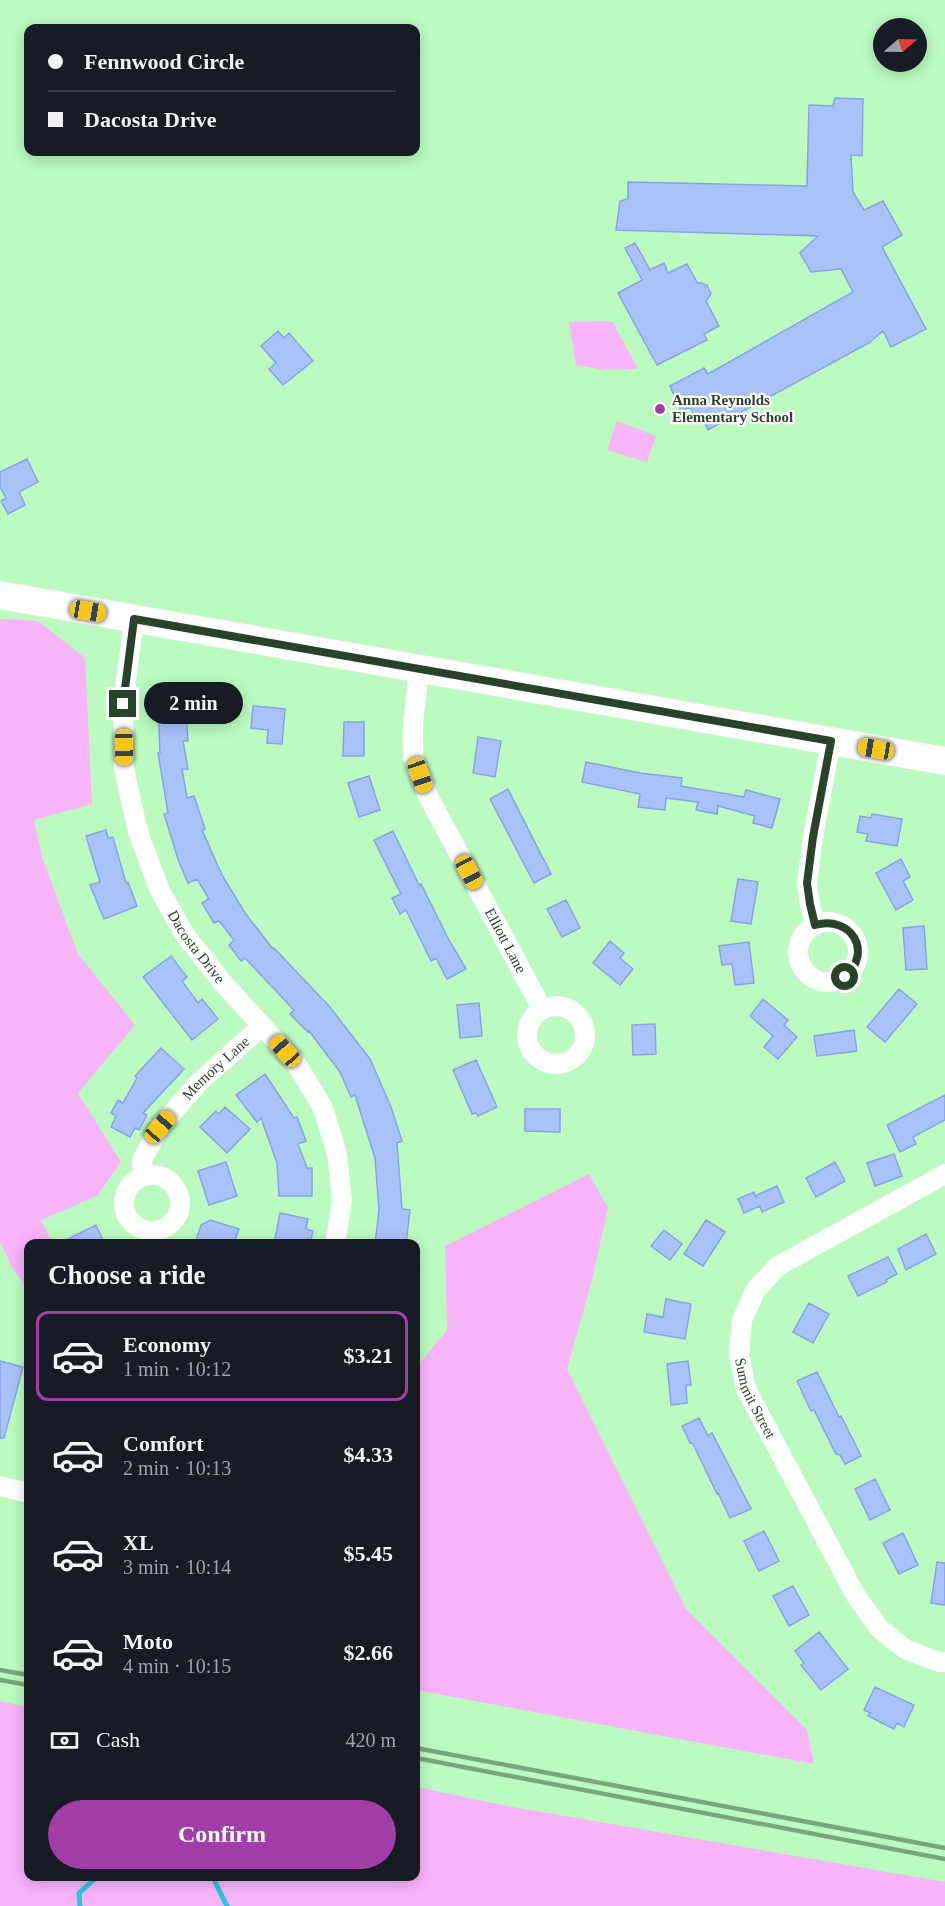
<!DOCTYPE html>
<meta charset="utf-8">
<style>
:root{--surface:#171b24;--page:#242831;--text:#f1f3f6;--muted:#9ea1a6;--line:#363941;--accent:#a03ea5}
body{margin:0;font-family:"Times New Roman",serif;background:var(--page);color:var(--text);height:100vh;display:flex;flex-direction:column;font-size:22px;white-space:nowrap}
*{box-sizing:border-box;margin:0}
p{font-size:20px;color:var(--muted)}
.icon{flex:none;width:33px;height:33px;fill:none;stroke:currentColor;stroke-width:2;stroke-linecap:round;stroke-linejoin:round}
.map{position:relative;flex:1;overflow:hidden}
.panel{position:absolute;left:24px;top:1239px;width:396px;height:642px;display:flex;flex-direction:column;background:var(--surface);border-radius:12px;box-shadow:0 3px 15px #0003}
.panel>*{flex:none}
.guide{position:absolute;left:24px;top:24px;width:396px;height:132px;border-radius:12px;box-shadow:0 3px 15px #0003;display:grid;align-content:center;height:132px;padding:0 24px;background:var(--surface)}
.needle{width:39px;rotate:70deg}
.fabs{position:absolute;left:873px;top:18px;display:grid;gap:12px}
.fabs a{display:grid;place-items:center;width:54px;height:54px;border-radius:50%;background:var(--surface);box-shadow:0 3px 15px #0003;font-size:30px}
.end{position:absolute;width:27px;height:27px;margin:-14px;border:8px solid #29432b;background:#fff;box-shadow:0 0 0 3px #fff}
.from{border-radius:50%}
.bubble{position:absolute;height:42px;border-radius:21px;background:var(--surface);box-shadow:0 3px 15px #0003;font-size:20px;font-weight:700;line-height:42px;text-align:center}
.car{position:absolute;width:18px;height:36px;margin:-18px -9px;border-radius:8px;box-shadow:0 0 4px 2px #0007;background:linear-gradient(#f5c518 24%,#345 0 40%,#f5c518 0 76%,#345 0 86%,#f5c518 0)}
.guide b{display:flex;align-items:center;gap:21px;height:57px;font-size:22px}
.guide b+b{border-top:2px solid var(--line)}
.guide i{width:15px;height:15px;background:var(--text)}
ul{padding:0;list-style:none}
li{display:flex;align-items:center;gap:18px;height:90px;margin:0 12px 9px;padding:0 12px;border:3px solid transparent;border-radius:12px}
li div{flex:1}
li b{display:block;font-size:22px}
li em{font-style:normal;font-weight:700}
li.selected{border-color:var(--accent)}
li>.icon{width:54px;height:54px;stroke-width:1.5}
h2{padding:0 24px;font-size:27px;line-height:72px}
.pay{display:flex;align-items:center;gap:15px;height:66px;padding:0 24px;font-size:22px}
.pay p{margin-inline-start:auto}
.button{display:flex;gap:12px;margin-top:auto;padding:12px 24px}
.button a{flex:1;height:69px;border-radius:36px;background:var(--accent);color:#fff;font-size:24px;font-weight:700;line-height:69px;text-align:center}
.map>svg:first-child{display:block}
.green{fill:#f8b4f9}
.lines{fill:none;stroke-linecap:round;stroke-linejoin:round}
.stream{stroke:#23c9da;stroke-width:5}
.building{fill:#aac2fa;stroke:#86a3e7;stroke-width:1.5}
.street{stroke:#fff;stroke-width:20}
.secondary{stroke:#fff;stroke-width:28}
.rail{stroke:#79a77c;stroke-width:4.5}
.route{stroke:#29432b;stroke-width:8}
.poi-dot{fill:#a03ea5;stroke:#fff;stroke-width:2}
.labels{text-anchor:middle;stroke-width:4.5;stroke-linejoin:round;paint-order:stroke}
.poi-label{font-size:15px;font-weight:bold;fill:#29432b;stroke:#fff;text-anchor:start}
.street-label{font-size:15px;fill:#29432b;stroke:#fff}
</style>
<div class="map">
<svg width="945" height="1906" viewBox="0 0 945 1906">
<rect width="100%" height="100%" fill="#bcfbbf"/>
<!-- green -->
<path class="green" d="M612 321 638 369 605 370 576 365 569 322Z
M617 421 656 436 647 462 607 450Z
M0 619 38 621 85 658 92 804 34 820 42 857 78 954 135 1025 78 1093 121 1162 97 1196 41 1220 52 1243 28 1244V1290L13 1269 0 1242Z
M589 1174 608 1208 592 1280 567 1369 686 1609 807 1730 814 1764 416 1690V1368L447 1330 445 1246Z
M0 1701 28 1707V1876H416V1787L513 1807 945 1882V1906H0Z"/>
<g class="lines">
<!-- stream -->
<path class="stream" d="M212 1876 227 1906
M80 1906 79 1893 98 1876"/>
</g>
<!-- building -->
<path class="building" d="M835 98 863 99 862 156 851 155 853 192 864 210 883 201 902 235 882 247 926 329 891 347 883 331 869 343 708 430 701 413 694 417 691 407 681 411 670 386 704 368 708 374 853 292 841 269 811 272 800 253 818 236 616 230 620 201 628 199V182L807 186 809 105 833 106Z
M635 243 650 270 664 263 668 273 687 264 697 282 707 285 711 294 706 301 719 326 704 334 707 340 657 365 618 293 642 280 625 248Z
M278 331 284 338 289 333 313 361 283 385 269 369 276 363 261 346Z
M27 459 38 482 19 492 25 505 8 514 1 501 6 498 0 487V472Z
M185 701 188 741H183L188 769H182L187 798 194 796 205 829 202 830 222 875 245 913 273 949 274 948 329 1006 370 1059 391 1107 402 1141 397 1143 402 1209 410 1210 406 1244H375L379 1210 375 1158 355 1095 351 1097 340 1072 309 1031 308 1032 290 1014 294 1010 245 958 241 961 229 945 234 940 219 921 214 923 202 903 209 899 197 879 188 883 179 862 164 814 168 813 158 753H160L158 703Z
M253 706 285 709 282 744 267 743 268 730 251 728Z
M344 722H364V756H343Z
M478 737 501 741 495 777 473 773Z
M586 762 640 773 682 778 681 786 744 797 746 790 780 799 772 828 753 823 755 816 718 806 717 814 696 810 698 802 666 798 665 810 638 807 640 794 582 782Z
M369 776 380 810 359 817 348 783Z
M508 789 551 874 534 883 490 799Z
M872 814 902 819 897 846 866 841 868 834 857 832 860 816 871 818Z
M106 830 108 838 113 837 126 883 128 882 137 906 104 919 90 885 100 882 86 836Z
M393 831 419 885 421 884 449 940 466 969 447 979 436 958 431 961 406 910 400 914 392 898 401 894 374 840Z
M901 859 910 877 903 881 913 900 896 910 876 873Z
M738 879 758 882 751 924 731 921Z
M566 900 580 928 562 937 547 909Z
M924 926 927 969 906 970 903 928Z
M610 941 624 953 620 958 633 969 620 985 593 963Z
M749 942 754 983 735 985 732 964 722 965 719 946Z
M171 956 187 977 182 981 198 1003 202 999 218 1019 192 1040 143 977Z
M899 989 917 1004 885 1042 867 1027Z
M763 999 788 1020 784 1025 797 1037 778 1059 764 1047 773 1036 750 1016Z
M479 1003 482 1036 460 1038 457 1005Z
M655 1024 656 1054 633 1055 632 1025Z
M854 1030 857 1051 817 1056 814 1036Z
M161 1048 184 1069 143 1113 147 1115 139 1130 135 1128 130 1137 111 1127 116 1116 111 1113 118 1100 123 1103 137 1078 135 1076Z
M476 1060 497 1107 478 1116 476 1113 472 1114 453 1070Z
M265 1074 294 1118 297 1117 306 1141 298 1144 307 1168H312V1196H279L277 1163 261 1118 257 1122 236 1095Z
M945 1095V1120L913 1137 916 1144 900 1152 887 1125Z
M225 1107 250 1129 227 1153 200 1127 216 1111 219 1114Z
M525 1109H560V1132L525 1131Z
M894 1154 902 1176 875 1186 867 1163Z
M226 1162 237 1196 209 1205 198 1171Z
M835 1162 845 1181 816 1197 806 1178Z
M777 1186 784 1202 762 1212 760 1206 744 1213 738 1199 754 1192 756 1198 755 1196Z
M280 1213 308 1219 306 1229 313 1231 310 1244H274Z
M210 1220 239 1229 234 1244H195L201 1225Z
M706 1220 725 1232 703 1266 684 1254Z
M96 1225 105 1244H58Z
M664 1230 682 1244 670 1260 651 1246Z
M926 1234 936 1254 906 1270 898 1249Z
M888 1257 897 1274 886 1280 887 1282 858 1296 848 1276Z
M666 1299 691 1304 685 1339 644 1332 647 1314 663 1317Z
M809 1303 829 1314 813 1343 793 1332Z
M0 1361 23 1367 4 1438H0Z
M688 1361 691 1385H686L687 1403 671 1405 667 1364Z
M817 1372 839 1417 841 1416 861 1456 845 1464 840 1455 836 1454 814 1410 811 1411 797 1381Z
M699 1418 708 1436 712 1433 751 1509 730 1518 718 1493 717 1494 693 1444 690 1443 682 1426Z
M875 1479 890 1510 870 1520 855 1489Z
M764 1531 779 1561 759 1571 744 1541Z
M903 1533 918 1565 899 1574 883 1543Z
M937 1562 945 1563V1605L931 1603Z
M793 1586 809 1615 789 1626 773 1596Z
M819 1632 848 1669 821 1690 801 1665 804 1663 795 1651Z
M875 1687 914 1705 904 1727 897 1723 894 1729 868 1716 870 1713 864 1710Z"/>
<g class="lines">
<!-- street -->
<g class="street">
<path id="s1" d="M134 619 123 704 124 769 138 832 160 891 185 935 223 983 296 1063 323 1108 337 1154 342 1201 335 1244"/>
<path id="s2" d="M419 669 413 724V756L427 794 542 1009"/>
<circle cx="828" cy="952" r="30"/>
<path d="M815 925 810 904 807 883 813 837 831 741"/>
<circle cx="556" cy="1035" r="29"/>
<path id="s3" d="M945 1174 778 1266 764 1281 756 1289 742 1320 739 1354 746 1389 856 1596 879 1628 905 1649 939 1662H945"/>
<circle cx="152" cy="1203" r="28"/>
<path id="s4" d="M143 1176 142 1160 160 1127 198 1083 262 1026"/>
<path d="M0 1486 28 1493"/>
</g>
<!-- secondary -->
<path class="secondary" d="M0 595 945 761"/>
<!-- rail -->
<path class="rail" d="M0 1670 28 1675
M0 1680 28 1685
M416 1748 945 1848
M416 1758 945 1859"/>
</g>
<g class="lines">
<!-- route -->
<path class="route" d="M123 704 134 619 831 741 813 837 807 883 810 904 815 925C852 915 873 952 845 977"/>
</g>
<!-- markers -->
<circle class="poi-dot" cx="660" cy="409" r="6"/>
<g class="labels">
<!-- poi labels -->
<g class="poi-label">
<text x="672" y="405">Anna Reynolds<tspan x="672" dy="17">Elementary School</tspan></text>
</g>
<!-- street labels -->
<g class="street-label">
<text dy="5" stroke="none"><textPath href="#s2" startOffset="294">Elliott Lane</textPath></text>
<text dy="5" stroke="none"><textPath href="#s1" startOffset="345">Dacosta Drive</textPath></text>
<text dy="5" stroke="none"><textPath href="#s4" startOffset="135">Memory Lane</textPath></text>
<text dy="5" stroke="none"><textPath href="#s3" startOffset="338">Summit Street</textPath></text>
</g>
</g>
</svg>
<div class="fabs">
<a><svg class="needle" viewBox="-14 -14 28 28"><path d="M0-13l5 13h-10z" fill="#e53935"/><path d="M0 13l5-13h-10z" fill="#9ea1a6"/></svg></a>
</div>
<i class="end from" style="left:845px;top:977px"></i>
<i class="end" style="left:123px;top:704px"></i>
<div class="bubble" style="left:144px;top:682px;width:99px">2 min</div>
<i class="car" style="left:88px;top:611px;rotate:100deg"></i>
<i class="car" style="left:124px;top:747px;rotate:179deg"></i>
<i class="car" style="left:876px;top:749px;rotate:280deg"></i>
<i class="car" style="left:420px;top:775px;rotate:161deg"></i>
<i class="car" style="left:469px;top:872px;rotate:152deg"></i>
<i class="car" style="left:285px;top:1051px;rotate:318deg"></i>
<i class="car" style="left:160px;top:1127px;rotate:41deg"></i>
<div class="guide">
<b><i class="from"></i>Fennwood Circle</b>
<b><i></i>Dacosta Drive</b>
</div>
<section class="panel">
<h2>Choose a ride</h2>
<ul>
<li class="selected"><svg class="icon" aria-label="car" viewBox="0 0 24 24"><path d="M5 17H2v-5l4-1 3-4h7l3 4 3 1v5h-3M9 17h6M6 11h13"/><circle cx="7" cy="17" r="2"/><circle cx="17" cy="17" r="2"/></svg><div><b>Economy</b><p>1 min · 10:12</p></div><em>$3.21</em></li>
<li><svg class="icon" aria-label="car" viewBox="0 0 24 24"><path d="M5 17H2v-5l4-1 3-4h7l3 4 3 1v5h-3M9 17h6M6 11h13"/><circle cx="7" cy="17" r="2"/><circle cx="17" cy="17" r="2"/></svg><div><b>Comfort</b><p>2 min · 10:13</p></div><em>$4.33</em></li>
<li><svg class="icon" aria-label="car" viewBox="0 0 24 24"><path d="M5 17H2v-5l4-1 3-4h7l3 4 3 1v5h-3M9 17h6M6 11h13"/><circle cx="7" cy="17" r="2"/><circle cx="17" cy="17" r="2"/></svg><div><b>XL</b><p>3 min · 10:14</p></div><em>$5.45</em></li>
<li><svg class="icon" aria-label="car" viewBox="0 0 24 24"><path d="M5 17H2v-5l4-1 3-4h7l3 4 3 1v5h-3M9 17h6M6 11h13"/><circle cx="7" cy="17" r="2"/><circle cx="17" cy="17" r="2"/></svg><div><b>Moto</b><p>4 min · 10:15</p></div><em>$2.66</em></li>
</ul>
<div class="pay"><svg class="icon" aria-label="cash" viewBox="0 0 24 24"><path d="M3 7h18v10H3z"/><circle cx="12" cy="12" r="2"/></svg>Cash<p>420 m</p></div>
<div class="button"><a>Confirm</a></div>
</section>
</div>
